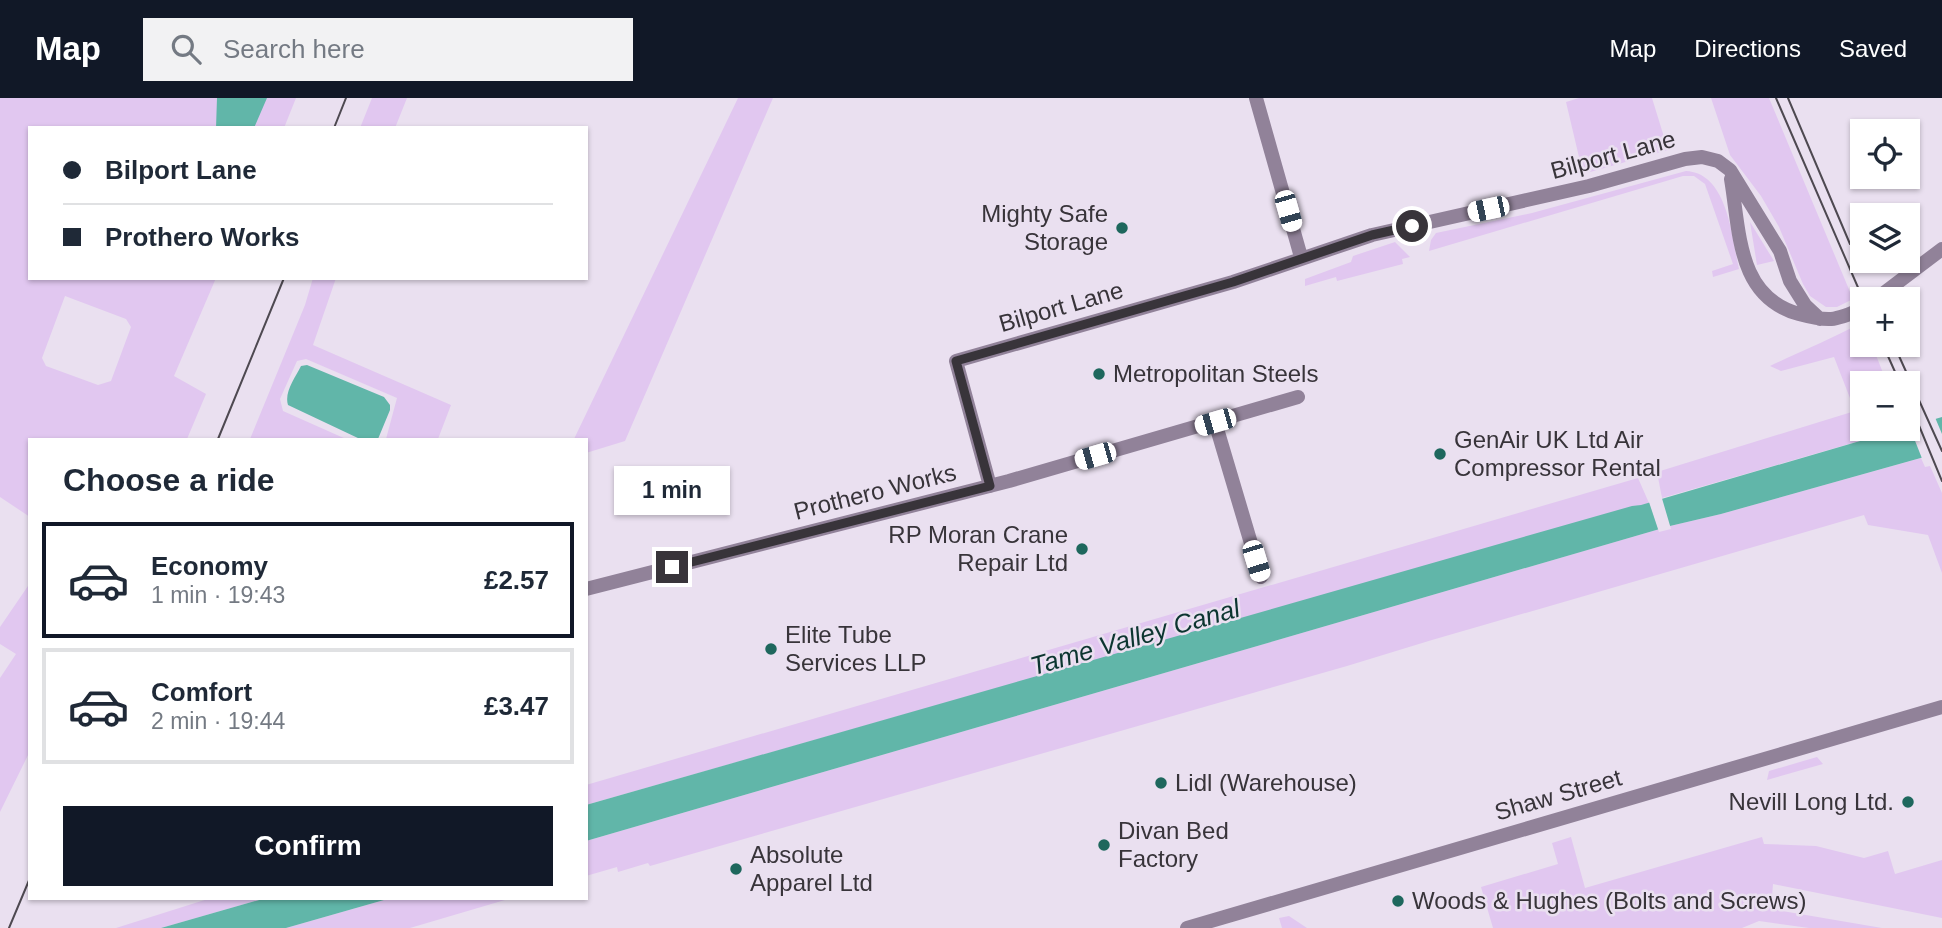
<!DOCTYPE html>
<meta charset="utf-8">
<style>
:root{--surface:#fff;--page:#f2f2f3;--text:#1f2937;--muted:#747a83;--line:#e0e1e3;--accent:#111827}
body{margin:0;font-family:Helvetica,sans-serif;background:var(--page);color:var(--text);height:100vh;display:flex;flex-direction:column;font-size:26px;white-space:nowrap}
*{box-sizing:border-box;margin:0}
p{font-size:23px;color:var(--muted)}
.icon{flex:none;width:38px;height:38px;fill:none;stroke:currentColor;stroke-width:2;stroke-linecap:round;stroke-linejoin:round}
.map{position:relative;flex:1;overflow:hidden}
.sheet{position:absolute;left:28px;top:340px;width:560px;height:462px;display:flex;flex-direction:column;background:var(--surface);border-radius:0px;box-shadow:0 2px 5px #0004}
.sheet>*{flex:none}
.top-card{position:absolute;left:28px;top:28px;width:560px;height:154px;border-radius:0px;box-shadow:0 2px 5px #0004;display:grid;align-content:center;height:154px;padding:0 35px;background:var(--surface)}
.buttons{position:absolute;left:1850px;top:21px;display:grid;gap:14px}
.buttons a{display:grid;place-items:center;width:70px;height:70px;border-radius:0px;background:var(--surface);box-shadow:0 2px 5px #0004;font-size:35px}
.end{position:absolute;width:32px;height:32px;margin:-16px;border:9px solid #38343a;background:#fff;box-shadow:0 0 0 4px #fff}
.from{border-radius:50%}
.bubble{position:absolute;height:49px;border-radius:0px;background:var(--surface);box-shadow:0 2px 5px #0004;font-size:23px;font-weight:700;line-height:49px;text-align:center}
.car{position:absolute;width:21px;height:42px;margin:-21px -10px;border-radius:9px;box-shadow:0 0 5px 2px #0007;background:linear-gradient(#fff 24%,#345 0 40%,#fff 0 76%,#345 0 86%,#fff 0)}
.top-card b{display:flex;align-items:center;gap:24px;height:66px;font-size:26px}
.top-card b+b{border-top:2px solid var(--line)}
.top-card i{width:18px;height:18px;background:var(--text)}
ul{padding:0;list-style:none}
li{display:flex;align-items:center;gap:21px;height:116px;margin:0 14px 10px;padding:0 21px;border:4px solid var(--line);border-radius:0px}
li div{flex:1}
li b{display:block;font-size:26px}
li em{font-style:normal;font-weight:700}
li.active{border-color:var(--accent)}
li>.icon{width:63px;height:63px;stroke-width:1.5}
h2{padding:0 35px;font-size:32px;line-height:84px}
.action{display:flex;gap:14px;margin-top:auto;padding:14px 35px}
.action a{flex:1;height:80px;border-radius:0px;background:var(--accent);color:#fff;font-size:28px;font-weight:700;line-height:80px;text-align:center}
header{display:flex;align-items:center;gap:42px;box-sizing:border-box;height:98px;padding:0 35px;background:var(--accent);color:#fff}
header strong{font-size:33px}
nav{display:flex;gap:38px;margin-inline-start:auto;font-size:24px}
.search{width:490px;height:63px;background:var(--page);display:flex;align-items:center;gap:18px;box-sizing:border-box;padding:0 24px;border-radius:0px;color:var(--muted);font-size:26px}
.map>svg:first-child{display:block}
.green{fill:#e1c7f0;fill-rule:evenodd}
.water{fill:#61b6a9}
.pier{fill:#eae0f0}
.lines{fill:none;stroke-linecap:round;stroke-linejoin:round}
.street{stroke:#918299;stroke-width:14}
.tram{stroke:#4e4951;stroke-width:2}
.route{stroke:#38343a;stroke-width:9}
.poi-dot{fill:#1e675d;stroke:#eae0f0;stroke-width:2.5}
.labels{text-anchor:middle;stroke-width:5;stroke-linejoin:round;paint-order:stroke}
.street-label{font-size:24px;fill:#38343a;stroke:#eae0f0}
.poi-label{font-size:24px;fill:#38343a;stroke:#eae0f0;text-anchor:start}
.water-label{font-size:26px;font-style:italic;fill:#0c3530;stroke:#eae0f0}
</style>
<header>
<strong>Map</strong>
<div class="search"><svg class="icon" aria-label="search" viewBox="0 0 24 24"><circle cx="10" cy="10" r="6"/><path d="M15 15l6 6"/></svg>Search here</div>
<nav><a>Map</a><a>Directions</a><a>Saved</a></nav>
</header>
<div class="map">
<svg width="1942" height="830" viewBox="0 0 1942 830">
<rect width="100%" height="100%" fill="#eae0f0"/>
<!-- green -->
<path class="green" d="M0 0H217L218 9 256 0H296L284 30H30V180H216L174 278 206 296 187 341H30V419L0 399ZM65 198 126 221 131 229 111 283 98 287 46 268 42 260Z
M372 0H407L395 30H360Z
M738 0H773L625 343 586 355V341H574Z
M1579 0H1652L1668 52 1583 76 1566 4Z
M1711 0H1769L1853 201 1837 209H1826L1810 198 1803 186 1779 129 1761 98 1730 57Z
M1686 73C1728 75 1732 140 1739 171L1713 179 1712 173 1733 166 1705 86 1694 78H1683L1429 153 1431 142 1436 135 1532 115Z
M1750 124 1774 163 1757 167Z
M1395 144 1410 159 1402 161 1403 166 1337 183 1336 179 1305 188V181L1351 164 1353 158Z
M313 180H336L313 247 451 307 438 341H386L397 300 306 261 297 263 280 301 283 313 346 341H250L305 207Z
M1862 224V247H1872L1887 285H1862V331H1901L1662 400 1657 374 1855 313 1834 259 1781 273 1770 268C1801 253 1832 241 1862 224Z
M1921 360 1925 369 1930 368 1942 395V475L1928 437 1868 427 1864 417 1432 542 1347 568 650 768 648 765 618 774 617 769 586 778V743L1670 428 1721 416Z
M1638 380 1649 405 586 707V687Z
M30 485V653L0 714V580L16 556 0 546V529Z
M1817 659 1823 666 1767 682 1769 673Z
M1571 739 1585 790 1762 739 1764 746 1816 748 1864 760 1888 753 1895 776 1942 762V820L1773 786 1771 811 1882 830H1809L1759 823 1742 830H1493L1481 789 1558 766 1552 745Z
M211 800H266L161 830H116Z
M391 800H512L410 830H286Z
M1289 818 1307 830H1282L1279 820Z"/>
<!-- water -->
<path class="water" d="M217 0H267L254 30H216Z
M307 267 384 299 390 307V312L378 341H360L288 307C284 294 295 280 301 268Z
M1942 319V354L1721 416 1670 428 586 743V707L1632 408 1641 407 1901 331H1908V329Z
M266 800H391L286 830H161Z"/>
<!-- pier -->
<path class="pier" d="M1934 317 1942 336V357L1923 363 1908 325Z
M1661 397 1671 431 1659 434 1648 401Z"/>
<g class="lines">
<!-- street -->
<path class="street" d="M1256 0 1301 159
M1731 81C1740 134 1737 199 1799 216 1829 224 1834 223 1862 211
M1876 201 1942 151
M1215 324 1261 479
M990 388 956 263 1233 184 1372 137 1589 88 1685 61 1702 59 1718 63 1730 72 1780 153 1790 183 1805 207 1820 221
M586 491 1009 383 1298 299
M1187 830 1942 609"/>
<!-- tram -->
<path class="tram" d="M1776 0 1863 201
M1788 0 1850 146
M334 30 346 0
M1883 247 1900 285
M1894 247 1942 353
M1908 301 1942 383
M218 341 284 180
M9 830 30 780"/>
</g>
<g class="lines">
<!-- route -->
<path class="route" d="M672 469 990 388 956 263 1233 184 1372 137 1412 128"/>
</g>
<!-- markers -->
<g class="poi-dot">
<circle cx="1122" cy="130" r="7"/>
<circle cx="1099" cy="276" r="7"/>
<circle cx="1440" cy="356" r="7"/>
<circle cx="1082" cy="451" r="7"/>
<circle cx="771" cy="551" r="7"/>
<circle cx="1161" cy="685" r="7"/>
<circle cx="1908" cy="704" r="7"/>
<circle cx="1104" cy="747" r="7"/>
<circle cx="736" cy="771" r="7"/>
<circle cx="1398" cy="803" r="7"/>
</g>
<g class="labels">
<!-- street labels -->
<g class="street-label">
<text transform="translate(1613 57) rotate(-15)" y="8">Bilport Lane</text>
<text transform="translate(1061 209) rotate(-16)" y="8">Bilport Lane</text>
<text transform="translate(875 394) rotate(-14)" y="8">Prothero Works</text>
<text transform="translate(1558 697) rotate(-16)" y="8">Shaw Street</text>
</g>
<!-- poi labels -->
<g class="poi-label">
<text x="1108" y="124" text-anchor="end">Mighty Safe<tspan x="1108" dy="28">Storage</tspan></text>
<text x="1113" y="284">Metropolitan Steels</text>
<text x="1454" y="350">GenAir UK Ltd Air<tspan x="1454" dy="28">Compressor Rental</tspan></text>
<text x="1068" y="445" text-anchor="end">RP Moran Crane<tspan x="1068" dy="28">Repair Ltd</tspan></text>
<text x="785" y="545">Elite Tube<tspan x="785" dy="28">Services LLP</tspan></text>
<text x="1175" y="693">Lidl (Warehouse)</text>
<text x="1894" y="712" text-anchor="end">Nevill Long Ltd.</text>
<text x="1118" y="741">Divan Bed<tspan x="1118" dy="28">Factory</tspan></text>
<text x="750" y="765">Absolute<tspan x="750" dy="28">Apparel Ltd</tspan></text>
<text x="1412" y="811">Woods &amp; Hughes (Bolts and Screws)</text>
</g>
<!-- water labels -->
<g class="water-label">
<text transform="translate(1135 539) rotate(-16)" y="9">Tame Valley Canal</text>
</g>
</g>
</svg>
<div class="buttons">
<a><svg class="icon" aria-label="locate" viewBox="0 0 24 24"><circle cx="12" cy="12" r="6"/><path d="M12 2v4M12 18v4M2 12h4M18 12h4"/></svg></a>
<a><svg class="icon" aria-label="layers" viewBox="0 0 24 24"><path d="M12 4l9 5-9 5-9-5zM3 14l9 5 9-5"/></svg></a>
<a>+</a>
<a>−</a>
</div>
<i class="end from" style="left:1412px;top:128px"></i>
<i class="end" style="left:672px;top:469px"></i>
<div class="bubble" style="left:614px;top:368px;width:116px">1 min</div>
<i class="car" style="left:1488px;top:111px;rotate:258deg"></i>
<i class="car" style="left:1288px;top:113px;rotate:164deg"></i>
<i class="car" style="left:1215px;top:324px;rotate:254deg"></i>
<i class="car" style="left:1095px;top:358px;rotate:254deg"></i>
<i class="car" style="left:1256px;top:463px;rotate:163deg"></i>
<div class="top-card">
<b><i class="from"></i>Bilport Lane</b>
<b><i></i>Prothero Works</b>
</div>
<section class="sheet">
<h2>Choose a ride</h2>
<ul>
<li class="active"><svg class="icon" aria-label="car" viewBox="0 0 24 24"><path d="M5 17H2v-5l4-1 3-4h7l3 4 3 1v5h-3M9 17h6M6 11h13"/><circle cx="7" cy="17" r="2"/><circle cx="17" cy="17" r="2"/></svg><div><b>Economy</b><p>1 min · 19:43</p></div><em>£2.57</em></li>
<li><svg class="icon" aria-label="car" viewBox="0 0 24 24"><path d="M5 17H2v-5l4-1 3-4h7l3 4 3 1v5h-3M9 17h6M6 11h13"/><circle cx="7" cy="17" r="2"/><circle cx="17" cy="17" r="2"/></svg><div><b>Comfort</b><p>2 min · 19:44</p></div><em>£3.47</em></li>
</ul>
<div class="action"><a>Confirm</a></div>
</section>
</div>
